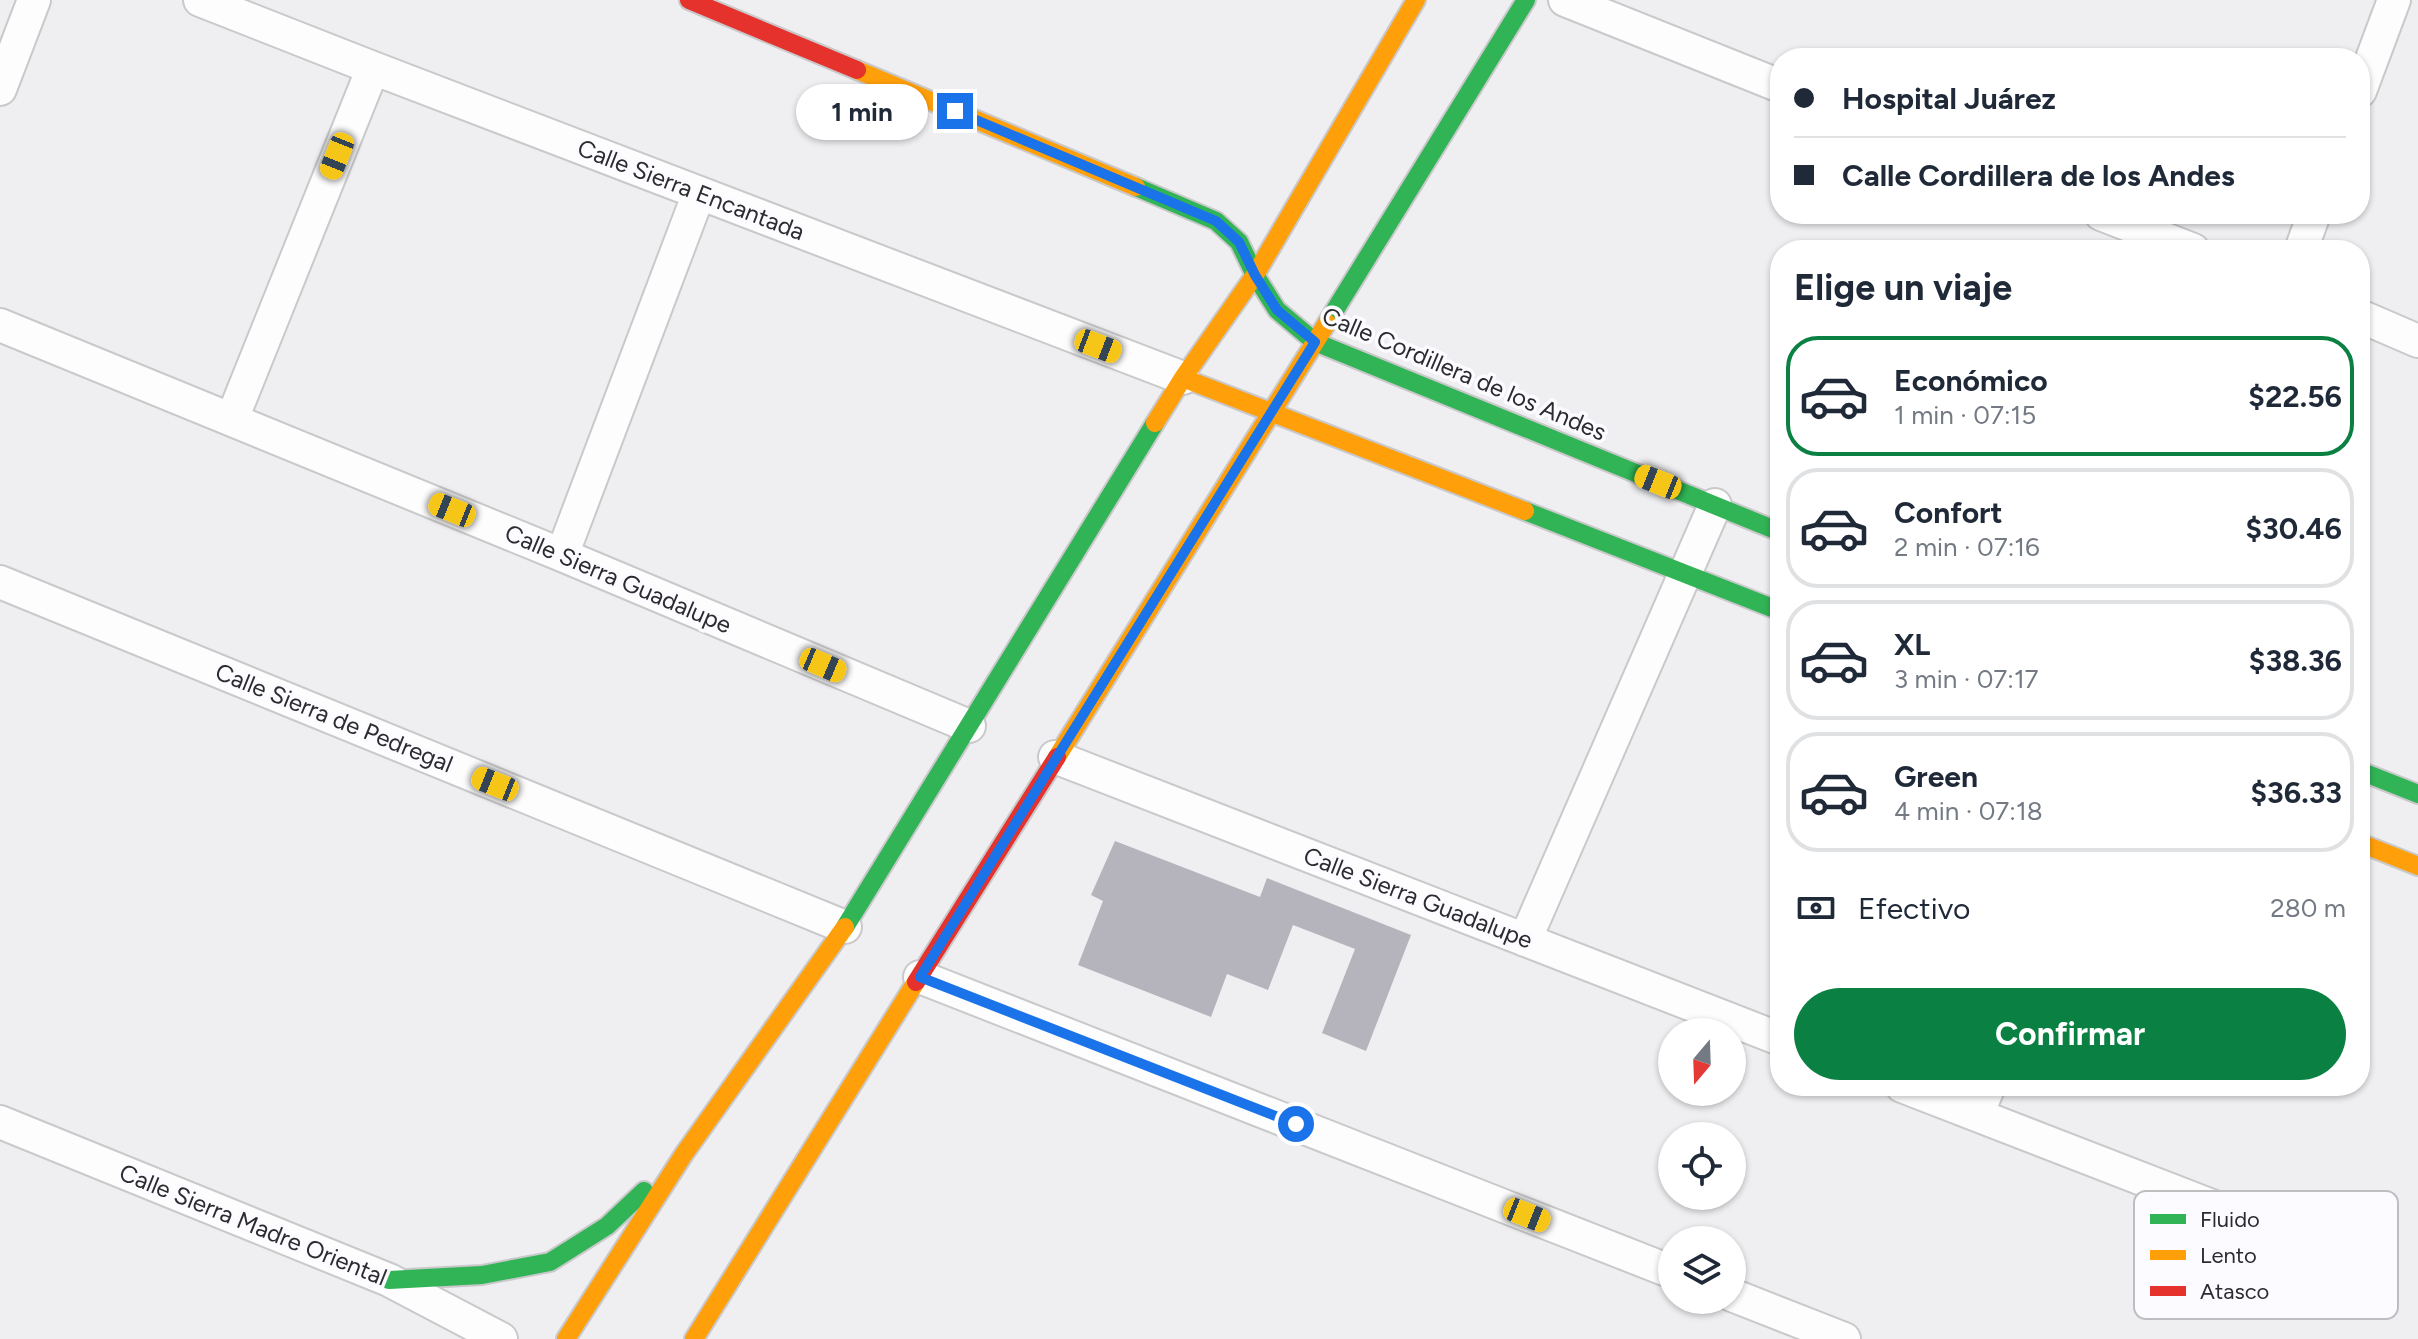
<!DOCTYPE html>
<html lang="es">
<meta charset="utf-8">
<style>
:root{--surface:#fff;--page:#f6f6f7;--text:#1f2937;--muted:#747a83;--line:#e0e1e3;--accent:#0b8043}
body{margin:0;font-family:Figtree,sans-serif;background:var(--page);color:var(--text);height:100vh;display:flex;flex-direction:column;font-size:30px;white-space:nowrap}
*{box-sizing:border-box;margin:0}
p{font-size:26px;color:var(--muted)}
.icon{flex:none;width:44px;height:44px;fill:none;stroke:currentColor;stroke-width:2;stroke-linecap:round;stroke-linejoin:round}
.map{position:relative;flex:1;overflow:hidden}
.details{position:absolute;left:1770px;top:240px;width:600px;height:856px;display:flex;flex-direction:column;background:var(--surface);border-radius:32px;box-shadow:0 2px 6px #0004}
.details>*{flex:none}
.guide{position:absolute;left:1770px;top:48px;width:600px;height:176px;border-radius:32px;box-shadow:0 2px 6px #0004;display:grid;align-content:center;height:176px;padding:0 24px;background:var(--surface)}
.needle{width:52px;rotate:199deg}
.controls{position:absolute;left:1658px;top:1018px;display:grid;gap:16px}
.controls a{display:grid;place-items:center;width:88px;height:88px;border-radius:50%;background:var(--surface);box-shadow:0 2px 6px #0004;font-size:40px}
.end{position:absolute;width:36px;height:36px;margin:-18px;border:10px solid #1a73e8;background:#fff;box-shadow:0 0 0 4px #fff}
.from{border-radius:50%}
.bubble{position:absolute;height:56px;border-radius:28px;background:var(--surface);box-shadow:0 2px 6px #0004;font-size:26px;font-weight:700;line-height:56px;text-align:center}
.car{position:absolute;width:24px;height:48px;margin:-24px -12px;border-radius:10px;box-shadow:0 0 6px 2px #0007;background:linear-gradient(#f5c518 24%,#345 0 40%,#f5c518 0 76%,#345 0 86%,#f5c518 0)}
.guide b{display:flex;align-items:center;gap:28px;height:76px;font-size:30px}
.guide b+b{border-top:2px solid var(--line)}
.guide i{width:20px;height:20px;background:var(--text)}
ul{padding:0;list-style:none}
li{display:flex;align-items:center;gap:24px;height:120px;margin:0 16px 12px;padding:0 8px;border:4px solid var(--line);border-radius:32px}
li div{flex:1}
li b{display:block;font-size:30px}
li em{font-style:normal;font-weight:700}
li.on{border-color:var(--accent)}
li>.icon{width:72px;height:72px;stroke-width:1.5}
h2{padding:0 24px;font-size:36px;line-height:96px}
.pay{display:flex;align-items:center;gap:20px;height:88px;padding:0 24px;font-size:30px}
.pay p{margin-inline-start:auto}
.button{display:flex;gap:16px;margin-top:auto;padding:16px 24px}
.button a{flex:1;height:92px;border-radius:48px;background:var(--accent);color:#fff;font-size:32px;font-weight:700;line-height:92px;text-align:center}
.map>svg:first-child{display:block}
.building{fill:#b5b4bc}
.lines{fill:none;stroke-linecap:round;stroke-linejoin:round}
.street-casing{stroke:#c9c8ca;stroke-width:36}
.fast-casing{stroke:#c9c8ca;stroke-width:22}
.slow-casing{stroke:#c9c8ca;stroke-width:22}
.jam-casing{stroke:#c9c8ca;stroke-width:22}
.street{stroke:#fdfdfd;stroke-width:32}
.fast{stroke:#30b455;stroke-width:18}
.slow{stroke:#ff9f0a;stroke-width:18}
.jam{stroke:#e5322d;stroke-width:18}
.route{stroke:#1a73e8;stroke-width:10}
.labels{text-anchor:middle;stroke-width:7;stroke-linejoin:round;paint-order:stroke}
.street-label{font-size:24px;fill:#2c2b2d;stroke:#fcfbff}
.key{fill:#fcfbff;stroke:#bebdc0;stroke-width:2}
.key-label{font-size:22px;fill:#2c2b2d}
</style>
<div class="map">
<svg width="2418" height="1339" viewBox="0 0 2418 1339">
<rect width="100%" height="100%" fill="#efeff1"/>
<!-- building -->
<path class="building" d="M1115 841 1260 897 1267 878 1411 935 1366 1051 1322 1033 1355 949 1293 925 1268 990 1227 974 1211 1017 1078 965 1103 901 1091 895Z"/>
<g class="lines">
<defs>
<path id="street" d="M200 0 373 68 1183 378
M1565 0 1780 86
M0 89 34 0
M2360 91 2394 0
M2101 214 2193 250
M2301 250 2314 214
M2360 316 2418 341
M0 325 562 555 969 726
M232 419 373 68
M562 555 699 193
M0 582 845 927
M1055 757 1780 1039
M1525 940 1715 505
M920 977 1672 1272
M1902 1086 2217 1208
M1977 1115 1989 1086
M0 1122 389 1280 501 1339
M1732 1295 1844 1339"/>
<path id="fast" d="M1136 187 1216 221 1239 242 1255 275 1277 310 1315 342 1780 532
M1327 323 1526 0
M1525 511 1780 611
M2360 771 2418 794
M845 927 1155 423
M389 1280 482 1275 550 1262 607 1226 644 1191"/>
<path id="slow" d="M857 70 1136 187
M1183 378 1525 511
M1155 423 1183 378 1255 275 1416 0
M1057 757 1327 323
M2360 843 2418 866
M566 1339 684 1154 845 927
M694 1339 916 982"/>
<path id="jam" d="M689 0 857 70
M916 982 1057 757"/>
</defs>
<!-- street casing -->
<use href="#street" class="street-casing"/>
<!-- fast casing -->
<use href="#fast" class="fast-casing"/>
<!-- slow casing -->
<use href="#slow" class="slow-casing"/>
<!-- jam casing -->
<use href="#jam" class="jam-casing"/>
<!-- street -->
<use href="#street" class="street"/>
<!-- fast -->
<use href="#fast" class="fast"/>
<!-- slow -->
<use href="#slow" class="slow"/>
<!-- jam -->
<use href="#jam" class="jam"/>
</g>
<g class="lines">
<!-- route -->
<path class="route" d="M955 111 1216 221 1239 242 1255 275 1277 310 1315 342 920 977 1296 1124"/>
</g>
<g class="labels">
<!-- street labels -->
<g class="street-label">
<text transform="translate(691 190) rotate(21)" y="8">Calle Sierra Encantada</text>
<text transform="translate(1464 374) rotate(23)" y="8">Calle Cordillera de los Andes</text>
<text transform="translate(618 579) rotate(23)" y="8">Calle Sierra Guadalupe</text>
<text transform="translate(334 718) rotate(22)" y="8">Calle Sierra de Pedregal</text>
<text transform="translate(1418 898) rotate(21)" y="8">Calle Sierra Guadalupe</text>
<text transform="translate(253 1225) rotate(22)" y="8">Calle Sierra Madre Oriental</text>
</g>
</g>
<!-- legend -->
<rect x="2134" y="1191" width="264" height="128" rx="12" class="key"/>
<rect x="2150" y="1214" width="36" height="10" fill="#30b455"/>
<rect x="2150" y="1250" width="36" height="10" fill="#ff9f0a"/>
<rect x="2150" y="1286" width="36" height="10" fill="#e5322d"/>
<g class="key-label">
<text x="2200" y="1227">Fluido</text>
<text x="2200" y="1263">Lento</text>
<text x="2200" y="1299">Atasco</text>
</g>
</svg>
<div class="controls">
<a><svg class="needle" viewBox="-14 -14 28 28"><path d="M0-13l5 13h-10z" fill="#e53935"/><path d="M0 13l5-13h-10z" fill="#747a83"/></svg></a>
<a><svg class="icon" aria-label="locate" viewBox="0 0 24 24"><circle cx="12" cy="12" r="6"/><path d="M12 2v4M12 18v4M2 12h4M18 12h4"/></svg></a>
<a><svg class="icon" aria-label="layers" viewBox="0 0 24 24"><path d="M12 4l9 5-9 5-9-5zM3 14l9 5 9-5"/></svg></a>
</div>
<i class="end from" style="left:1296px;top:1124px"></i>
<i class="end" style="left:955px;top:111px"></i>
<div class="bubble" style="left:796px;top:84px;width:132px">1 min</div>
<i class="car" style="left:337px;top:156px;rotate:202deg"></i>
<i class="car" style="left:1098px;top:346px;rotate:111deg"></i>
<i class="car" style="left:1658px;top:482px;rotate:292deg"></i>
<i class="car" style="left:452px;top:510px;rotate:292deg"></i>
<i class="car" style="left:823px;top:665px;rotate:113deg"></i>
<i class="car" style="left:495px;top:784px;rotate:292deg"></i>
<i class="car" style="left:1527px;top:1215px;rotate:112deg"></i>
<div class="guide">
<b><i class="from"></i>Hospital Juárez</b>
<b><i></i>Calle Cordillera de los Andes</b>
</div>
<section class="details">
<h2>Elige un viaje</h2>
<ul>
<li class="on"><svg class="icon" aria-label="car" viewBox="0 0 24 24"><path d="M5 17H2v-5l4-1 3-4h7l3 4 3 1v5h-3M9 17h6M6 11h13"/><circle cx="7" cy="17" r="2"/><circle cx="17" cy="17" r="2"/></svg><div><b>Económico</b><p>1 min · 07:15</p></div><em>$22.56</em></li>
<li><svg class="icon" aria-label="car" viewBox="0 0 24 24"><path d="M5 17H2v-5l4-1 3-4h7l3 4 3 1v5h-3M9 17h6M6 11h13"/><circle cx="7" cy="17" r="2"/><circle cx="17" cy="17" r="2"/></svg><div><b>Confort</b><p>2 min · 07:16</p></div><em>$30.46</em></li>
<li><svg class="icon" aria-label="car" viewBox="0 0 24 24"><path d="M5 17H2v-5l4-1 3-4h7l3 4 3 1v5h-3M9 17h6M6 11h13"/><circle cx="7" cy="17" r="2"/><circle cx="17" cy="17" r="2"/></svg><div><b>XL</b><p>3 min · 07:17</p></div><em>$38.36</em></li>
<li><svg class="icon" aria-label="car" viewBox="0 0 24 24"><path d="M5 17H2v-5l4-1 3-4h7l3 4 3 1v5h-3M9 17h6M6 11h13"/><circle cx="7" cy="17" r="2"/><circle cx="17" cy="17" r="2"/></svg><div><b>Green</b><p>4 min · 07:18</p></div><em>$36.33</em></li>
</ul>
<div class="pay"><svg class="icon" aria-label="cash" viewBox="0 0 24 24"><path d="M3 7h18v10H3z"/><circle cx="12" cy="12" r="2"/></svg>Efectivo<p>280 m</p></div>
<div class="button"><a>Confirmar</a></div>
</section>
</div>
